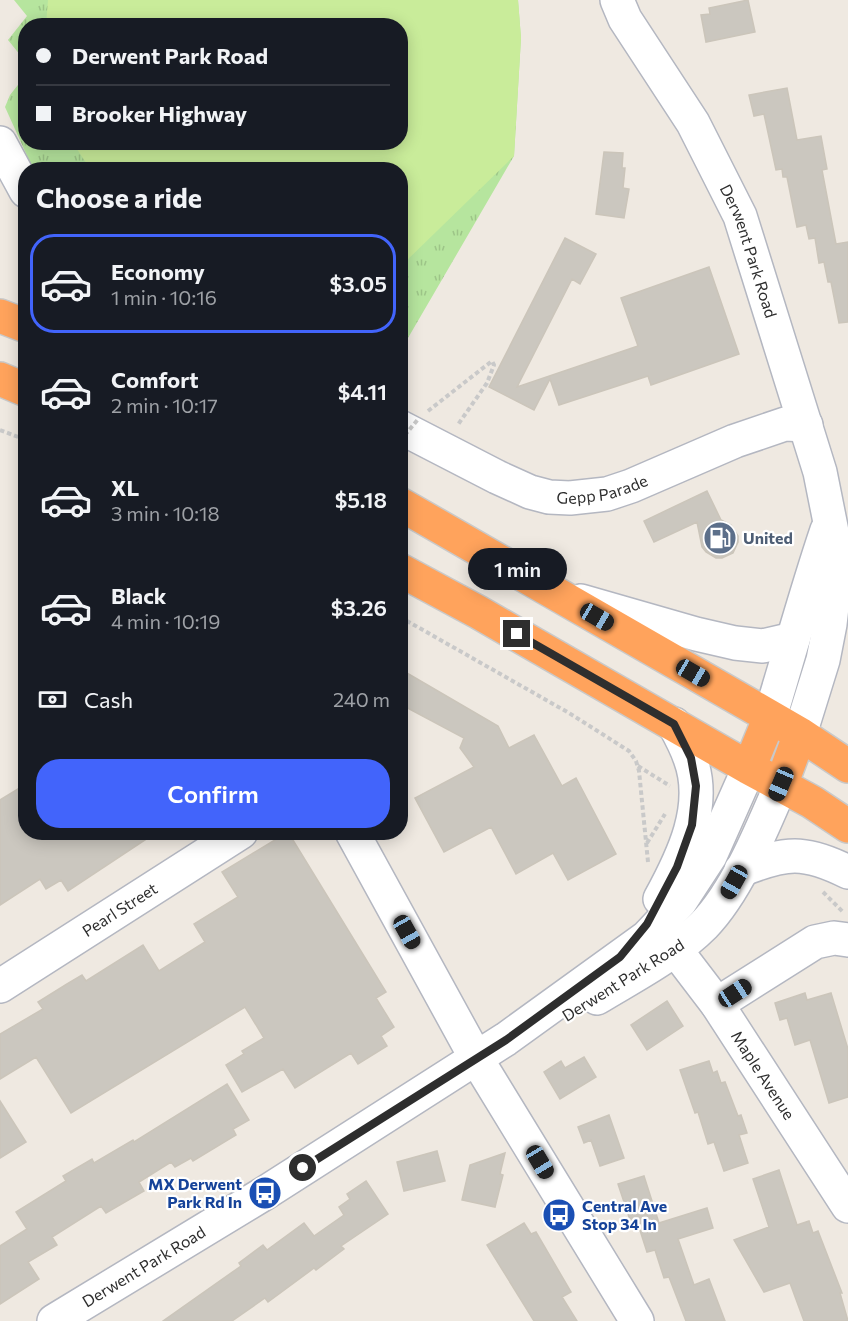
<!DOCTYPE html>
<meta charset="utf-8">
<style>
:root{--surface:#171b24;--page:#20242c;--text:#f1f3f6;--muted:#9ea1a6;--line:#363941;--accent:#4264fb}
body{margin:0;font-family:Commissioner,sans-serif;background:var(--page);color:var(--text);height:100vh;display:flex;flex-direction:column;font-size:22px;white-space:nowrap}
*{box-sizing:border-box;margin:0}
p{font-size:20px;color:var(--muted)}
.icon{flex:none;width:33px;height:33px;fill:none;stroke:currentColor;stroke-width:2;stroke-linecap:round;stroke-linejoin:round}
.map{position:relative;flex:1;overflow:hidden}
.panel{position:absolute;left:18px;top:162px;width:390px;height:678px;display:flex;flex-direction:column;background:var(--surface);border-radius:24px;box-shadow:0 3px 15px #0003}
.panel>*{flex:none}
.guide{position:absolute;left:18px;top:18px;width:390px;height:132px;border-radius:24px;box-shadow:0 3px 15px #0003;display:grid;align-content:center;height:132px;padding:0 18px;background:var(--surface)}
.end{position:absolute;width:27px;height:27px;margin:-14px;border:8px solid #2e2e2e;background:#fff;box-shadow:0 0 0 3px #fff}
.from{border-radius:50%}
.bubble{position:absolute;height:42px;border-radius:21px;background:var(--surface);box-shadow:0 3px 15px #0003;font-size:20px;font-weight:600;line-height:42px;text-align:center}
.car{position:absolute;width:18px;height:36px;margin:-18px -9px;border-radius:8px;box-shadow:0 0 4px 2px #0007;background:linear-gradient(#222 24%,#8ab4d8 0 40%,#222 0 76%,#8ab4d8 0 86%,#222 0)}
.guide b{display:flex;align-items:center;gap:21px;height:57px;font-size:22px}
.guide b+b{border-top:2px solid var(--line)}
.guide i{width:15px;height:15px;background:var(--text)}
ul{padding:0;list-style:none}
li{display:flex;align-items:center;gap:18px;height:99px;margin:0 12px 9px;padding:0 6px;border:3px solid transparent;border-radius:24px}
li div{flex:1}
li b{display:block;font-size:22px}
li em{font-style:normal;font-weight:600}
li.selected{border-color:var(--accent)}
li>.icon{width:54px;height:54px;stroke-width:1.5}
h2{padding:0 18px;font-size:27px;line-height:72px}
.pay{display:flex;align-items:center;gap:15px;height:66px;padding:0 18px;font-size:22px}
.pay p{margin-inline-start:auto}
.action{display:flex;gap:12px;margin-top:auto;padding:12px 18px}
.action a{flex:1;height:69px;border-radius:24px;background:var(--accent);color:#fff;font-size:24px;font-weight:600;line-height:69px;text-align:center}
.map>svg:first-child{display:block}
.park{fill:url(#park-tufts)}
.pitch{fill:#c9ec9a}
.building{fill:#cbc7bf;stroke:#cbc5ba;stroke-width:1.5}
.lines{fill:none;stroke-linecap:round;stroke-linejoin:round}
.minor-casing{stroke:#b4b7c1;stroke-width:36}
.highway-casing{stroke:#c9c9c9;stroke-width:36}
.path{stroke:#c9c9c9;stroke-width:4;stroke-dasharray:4.5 3;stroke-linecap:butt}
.minor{stroke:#fff;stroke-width:33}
.highway{stroke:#ffa35c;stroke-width:33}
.path-bridge{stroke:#c9c9c9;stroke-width:4;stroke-dasharray:4.5 3;stroke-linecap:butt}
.route{stroke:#2e2e2e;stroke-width:8}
.labels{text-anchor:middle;stroke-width:4.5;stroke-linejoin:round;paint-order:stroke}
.street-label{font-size:16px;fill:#2e2e2e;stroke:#fff}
.service-label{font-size:16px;font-weight:bold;fill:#4e5e75;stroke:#fff;text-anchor:start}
.transit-label{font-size:16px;font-weight:bold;fill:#164399;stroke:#fff;text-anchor:end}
</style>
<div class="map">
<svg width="848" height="1321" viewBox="0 0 848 1321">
<defs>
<pattern id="park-tufts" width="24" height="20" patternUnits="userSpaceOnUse" patternTransform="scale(1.5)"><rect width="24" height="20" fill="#b6e59e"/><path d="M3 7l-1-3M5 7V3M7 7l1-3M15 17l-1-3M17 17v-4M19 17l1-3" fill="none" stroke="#9dc588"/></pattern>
</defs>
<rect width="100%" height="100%" fill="#efe9e1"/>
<!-- park -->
<path class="park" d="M14 0H518L521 38 514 156 401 350 400 170 33 169 5 107 10 95 25 76 26 142H400V26H26L25 61 8 40 27 16Z"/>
<!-- pitch -->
<path class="pitch" d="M48 0H518L521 38 514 156 401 266 400 170 90 169 73 143 400 142V26L46 25Z"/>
<!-- building -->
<path class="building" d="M748 0 755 32 706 42 701 15 710 14 709 8Z
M787 88 797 140 821 136 827 169 822 170 836 244 848 242V322L839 323 831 282H828L824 262 819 263 815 238 809 239 806 225 797 227 787 177H783L782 169 776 170 764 114 754 116 749 95Z
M604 152 623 153 622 168H625L623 188 629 189 624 218 596 214Z
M565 238 596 254 580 284 572 279 517 387 638 346 621 298 709 267 739 354 651 385 648 376 559 405 550 379 534 410 489 387Z
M707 491 721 520 731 525 738 536V542L733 553 722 558H716L706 552 702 547 697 522 654 542 644 521Z
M400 669 498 726 509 748 534 735 562 786 576 778 616 854 568 880 553 853 516 874 491 827 444 852 415 798 474 767 460 748 464 738 400 704Z
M26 784V832H157L68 891 61 880 46 889 40 879 0 905V800Z
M288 832 386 992 376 998 394 1027 381 1036 387 1046 358 1064 351 1053 295 1088 283 1069 242 1092 226 1065 244 1054 242 1051 264 1038 245 1007 71 1113 36 1057 0 1079V1034L43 1009 38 1002 67 984 82 975 86 981 143 945 159 971 205 942 194 924 238 897 222 872Z
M805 993 807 1000 831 993 848 1049V1097L829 1103 810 1040 795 1045 787 1018 780 1020 775 1003Z
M667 1001 683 1026 647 1050 631 1025Z
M584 1057 596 1077 560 1099 544 1072 561 1061 565 1068Z
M709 1061 713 1073 717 1071 721 1083 725 1082 738 1116 741 1115 747 1133 739 1135 748 1163 724 1171 714 1142 708 1144 698 1112 695 1113 680 1070Z
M227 1084 249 1120 233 1129 236 1135 193 1161 191 1158 175 1167 171 1162 139 1182 144 1191 106 1213 101 1206 52 1237 57 1245 28 1262 39 1279 0 1304V1246L27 1229 16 1212 66 1181 63 1176 92 1159 94 1163 133 1140 134 1142Z
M0 1101 26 1142 0 1158Z
M609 1115 624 1158 600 1166 591 1140 584 1143 578 1127Z
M437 1151 445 1181 404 1191 397 1162Z
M505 1153 500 1174 503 1175 495 1207 462 1200 470 1165Z
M779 1170 797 1225 809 1221 813 1233 818 1231 842 1293H840L848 1321H804L790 1283 764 1292 734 1240 769 1227 753 1179Z
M644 1176 659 1223 707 1208 713 1228 678 1239 694 1285 709 1279 725 1321H686L669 1277 664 1278 655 1250 647 1252 637 1221 631 1223 618 1184Z
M366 1181 388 1214 341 1246 344 1249 316 1270 314 1268 268 1302 265 1298 232 1321H163L241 1266 239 1263 263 1245 267 1250 304 1223 314 1236 344 1215 339 1207 350 1199 347 1194Z
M524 1223 531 1234 536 1232 571 1292 562 1297 577 1321H534L487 1245Z"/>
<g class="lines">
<defs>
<g id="minor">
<path id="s1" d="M617 0 625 19 693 123 740 216 820 472 834 542 835 581 830 624 823 660 800 734"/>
<path d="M0 143 26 191"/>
<path id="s2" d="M400 427 497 477 530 492 549 497 570 498 607 494 631 486 735 441 785 424 806 425"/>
<path d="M581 601 696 634 735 643 763 646 793 639"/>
<path d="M770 717C789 655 806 592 827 530"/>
<path d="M352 832 476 1058 637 1321"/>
<path d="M741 870C786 852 804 850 848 872"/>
<path d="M660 899C683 857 708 806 690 758 686 746 680 735 674 724"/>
<path id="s3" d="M675 949 717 1004 848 1206"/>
<path id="s4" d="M0 986 241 832"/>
<path d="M597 998C633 976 673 956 704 925 737 891 762 829 781 785"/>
<path d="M717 1004 815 942 834 938 848 940"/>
<path id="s5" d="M54 1321 265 1193 506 1039 647 937 680 902 710 856 749 768"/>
</g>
<path id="highway" d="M0 316 26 326
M0 379 26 390
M400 504 800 734 848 766
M400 570 478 612 749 768 812 802 848 826
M749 768 770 717
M781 785 800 734"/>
</defs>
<!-- minor casing -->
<use href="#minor" class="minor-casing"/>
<!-- highway casing -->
<use href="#highway" class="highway-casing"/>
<!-- path -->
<path class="path" d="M428 411 492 361 494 365 487 383 457 426
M0 430 26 440
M400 617 569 713 629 751 636 761 639 771 648 862
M638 766 670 786
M647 843 665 814
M823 892 843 912"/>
<!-- minor -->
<use href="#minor" class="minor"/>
<!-- highway -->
<use href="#highway" class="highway"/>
<!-- path-bridge -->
<path class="path-bridge" d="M400 441 419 418"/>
</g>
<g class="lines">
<!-- route -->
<path class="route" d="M303 1168 506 1040 620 957 647 924 677 867 692 825 696 786 691 758 674 724 517 634"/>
</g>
<!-- icons -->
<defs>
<symbol id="fuel-disc" viewBox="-11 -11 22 22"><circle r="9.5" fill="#5c6f8a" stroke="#fff"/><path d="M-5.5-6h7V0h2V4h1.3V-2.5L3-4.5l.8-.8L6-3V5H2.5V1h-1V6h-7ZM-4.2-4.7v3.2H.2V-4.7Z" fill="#fff"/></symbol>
<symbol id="bus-disc" viewBox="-11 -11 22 22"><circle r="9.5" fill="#1a4fb4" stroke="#fff"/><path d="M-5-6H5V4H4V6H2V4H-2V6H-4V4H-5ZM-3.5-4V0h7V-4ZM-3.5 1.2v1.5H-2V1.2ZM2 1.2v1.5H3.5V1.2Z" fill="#fff"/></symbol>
</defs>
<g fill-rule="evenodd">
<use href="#fuel-disc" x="701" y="519" width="38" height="38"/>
<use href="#bus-disc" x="246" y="1174" width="38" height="38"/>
<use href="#bus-disc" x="540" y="1196" width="38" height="38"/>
</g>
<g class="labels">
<!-- street labels -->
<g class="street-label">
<text dy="6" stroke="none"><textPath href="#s1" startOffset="285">Derwent Park Road</textPath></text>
<text dy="6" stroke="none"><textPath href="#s2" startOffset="219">Gepp Parade</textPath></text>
<text dy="6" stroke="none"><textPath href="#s4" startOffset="142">Pearl Street</textPath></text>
<text transform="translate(623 980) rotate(-32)" y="6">Derwent Park Road</text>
<text dy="6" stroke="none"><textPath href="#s3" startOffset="154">Maple Avenue</textPath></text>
<text dy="6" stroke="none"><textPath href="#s5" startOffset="105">Derwent Park Road</textPath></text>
</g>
<!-- service labels -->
<g class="service-label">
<text x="743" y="544">United</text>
</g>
<!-- transit labels -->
<g class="transit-label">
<text x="242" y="1190">MX Derwent<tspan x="242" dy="18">Park Rd In</tspan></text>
<text x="582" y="1212" text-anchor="start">Central Ave<tspan x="582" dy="18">Stop 34 In</tspan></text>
</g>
</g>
</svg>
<i class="end from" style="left:303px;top:1168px"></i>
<i class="end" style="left:517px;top:634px"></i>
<div class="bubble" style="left:468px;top:548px;width:99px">1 min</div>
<i class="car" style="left:597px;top:617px;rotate:120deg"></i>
<i class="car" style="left:693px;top:673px;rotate:120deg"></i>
<i class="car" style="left:781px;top:784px;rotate:203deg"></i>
<i class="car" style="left:734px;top:882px;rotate:209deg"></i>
<i class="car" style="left:407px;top:932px;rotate:151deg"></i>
<i class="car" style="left:735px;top:993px;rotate:57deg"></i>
<i class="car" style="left:540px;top:1162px;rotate:149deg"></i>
<div class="guide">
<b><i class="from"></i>Derwent Park Road</b>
<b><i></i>Brooker Highway</b>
</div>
<section class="panel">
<h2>Choose a ride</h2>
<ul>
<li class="selected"><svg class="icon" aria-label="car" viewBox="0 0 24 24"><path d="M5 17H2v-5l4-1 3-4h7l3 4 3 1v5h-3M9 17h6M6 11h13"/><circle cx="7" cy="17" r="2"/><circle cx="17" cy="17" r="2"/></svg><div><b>Economy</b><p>1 min · 10:16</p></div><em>$3.05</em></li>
<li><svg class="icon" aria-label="car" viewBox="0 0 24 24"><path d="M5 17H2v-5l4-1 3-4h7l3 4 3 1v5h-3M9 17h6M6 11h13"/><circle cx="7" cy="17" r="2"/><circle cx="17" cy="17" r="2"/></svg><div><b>Comfort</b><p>2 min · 10:17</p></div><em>$4.11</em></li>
<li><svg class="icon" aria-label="car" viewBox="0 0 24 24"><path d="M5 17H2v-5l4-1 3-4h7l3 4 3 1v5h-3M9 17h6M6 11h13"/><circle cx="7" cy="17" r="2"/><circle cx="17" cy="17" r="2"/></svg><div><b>XL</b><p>3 min · 10:18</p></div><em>$5.18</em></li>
<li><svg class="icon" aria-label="car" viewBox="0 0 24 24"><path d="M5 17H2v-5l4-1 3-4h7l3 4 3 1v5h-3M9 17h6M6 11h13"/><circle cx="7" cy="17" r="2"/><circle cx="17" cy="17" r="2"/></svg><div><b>Black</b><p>4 min · 10:19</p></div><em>$3.26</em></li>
</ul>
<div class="pay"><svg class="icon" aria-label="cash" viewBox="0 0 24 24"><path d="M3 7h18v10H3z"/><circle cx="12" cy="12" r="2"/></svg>Cash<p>240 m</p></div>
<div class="action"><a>Confirm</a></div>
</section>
</div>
